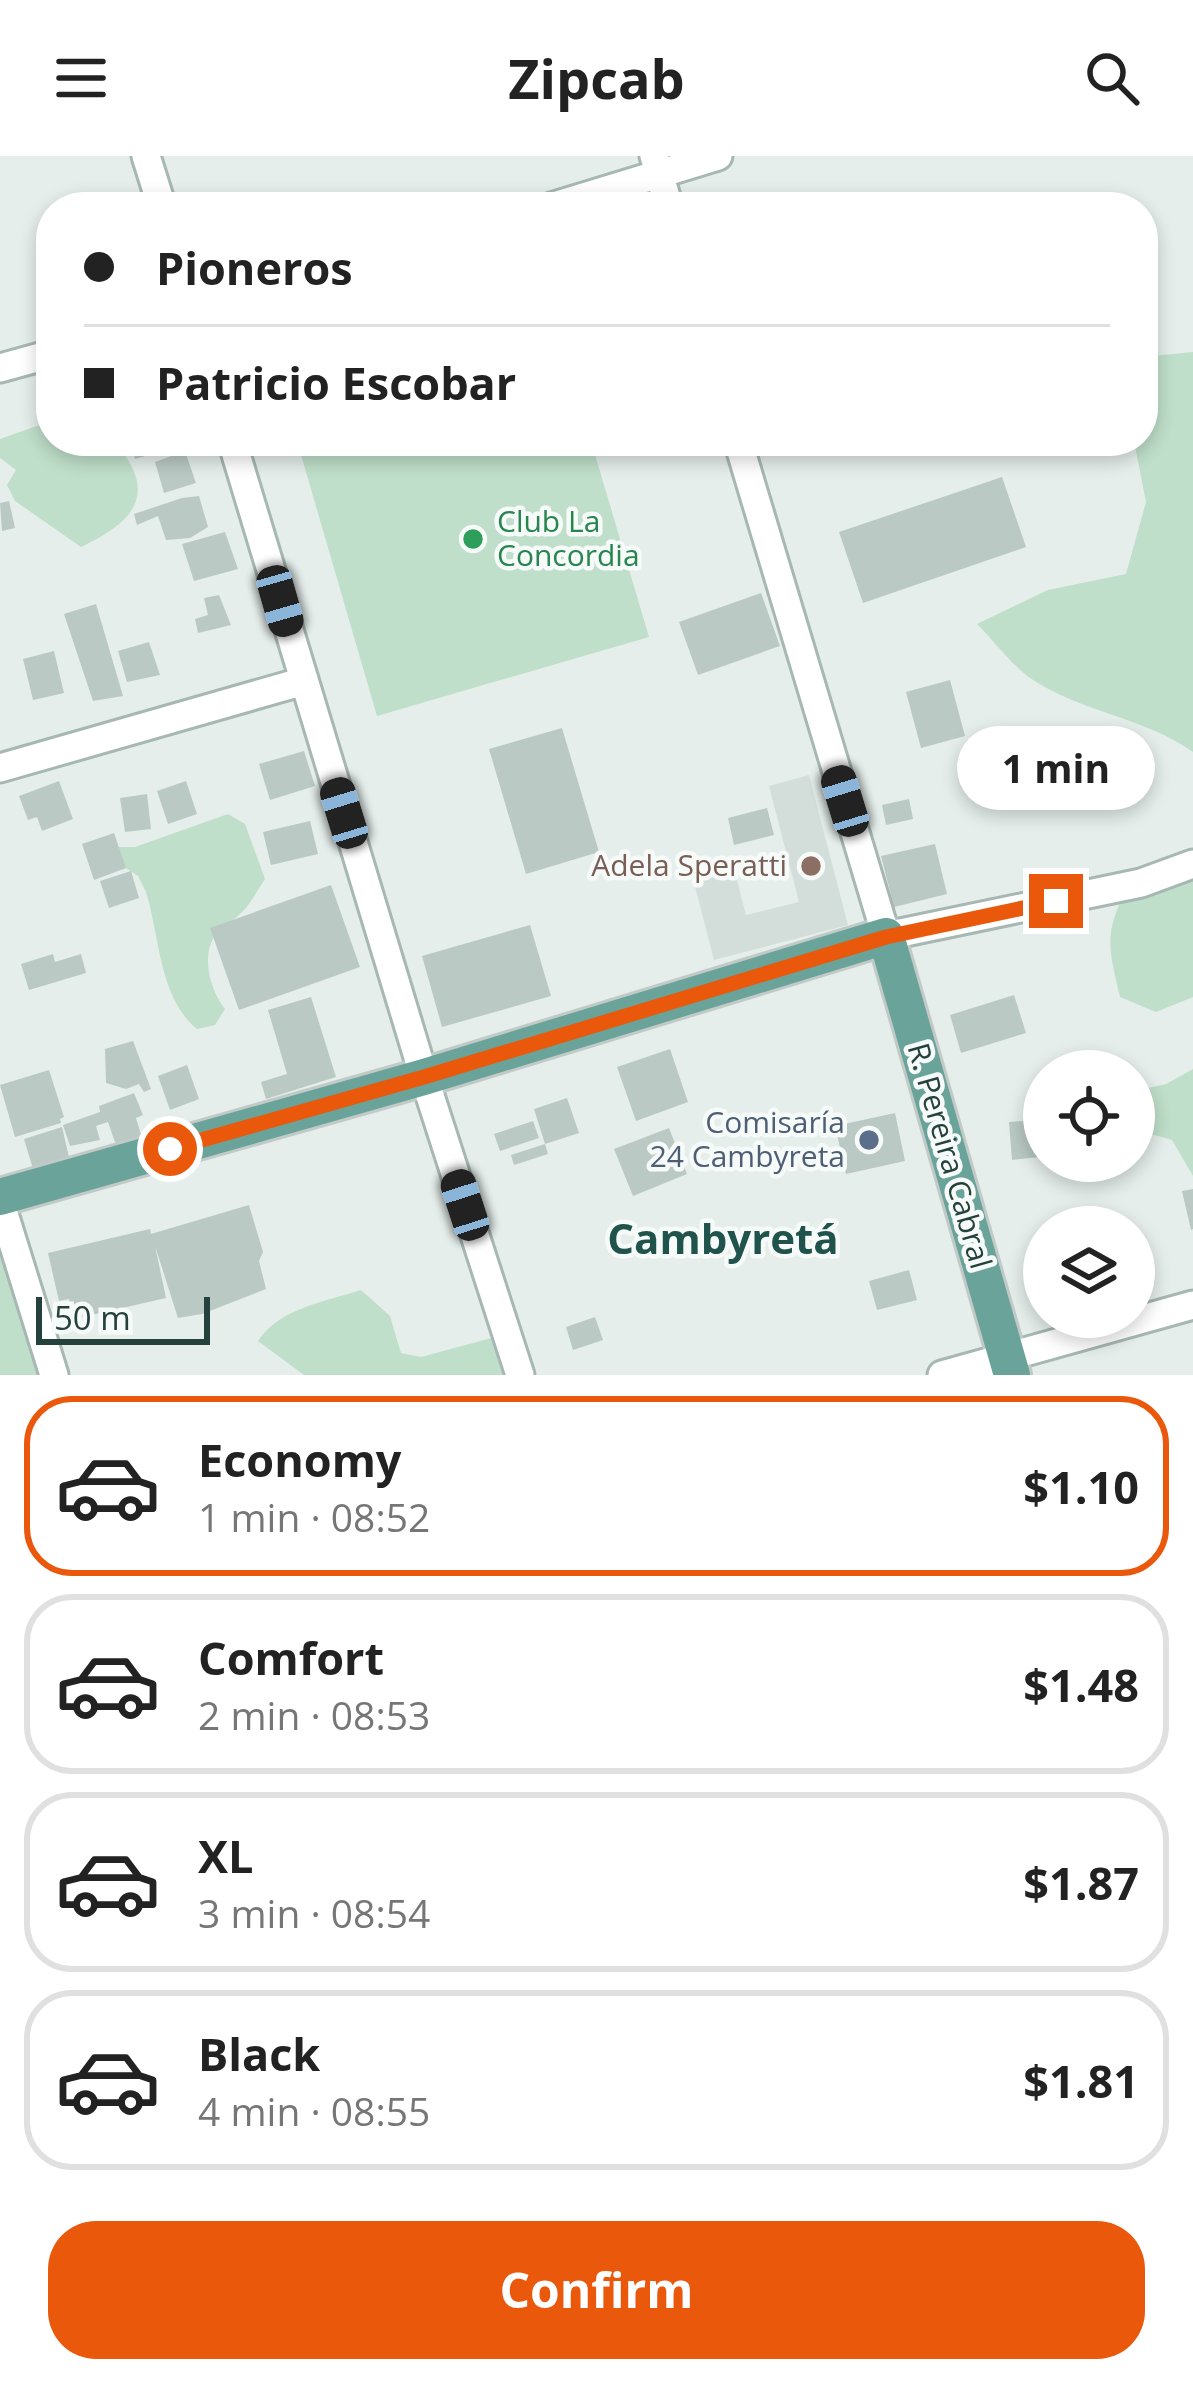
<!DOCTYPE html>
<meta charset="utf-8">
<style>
:root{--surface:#fff;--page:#f6f6f6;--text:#222;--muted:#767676;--line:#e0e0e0;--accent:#ea580c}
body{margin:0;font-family:"Open Sans",sans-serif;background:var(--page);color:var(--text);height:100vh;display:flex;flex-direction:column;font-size:45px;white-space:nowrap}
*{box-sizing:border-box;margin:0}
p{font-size:39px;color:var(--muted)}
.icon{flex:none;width:66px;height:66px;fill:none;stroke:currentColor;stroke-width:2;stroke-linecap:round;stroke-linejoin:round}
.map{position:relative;height:1219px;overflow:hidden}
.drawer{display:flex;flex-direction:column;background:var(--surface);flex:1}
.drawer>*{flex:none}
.banner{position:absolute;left:36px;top:36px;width:1122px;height:264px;border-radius:48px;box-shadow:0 6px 18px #0003;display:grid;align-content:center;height:264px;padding:0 48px;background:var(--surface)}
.controls{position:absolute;left:1023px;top:894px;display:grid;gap:24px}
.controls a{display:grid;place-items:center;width:132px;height:132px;border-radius:50%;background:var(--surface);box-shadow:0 6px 18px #0003;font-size:60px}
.scale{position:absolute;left:36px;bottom:30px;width:174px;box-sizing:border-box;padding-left:12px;border:6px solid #24413b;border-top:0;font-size:33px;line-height:42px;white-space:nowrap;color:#24413b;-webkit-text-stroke:9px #f6faf9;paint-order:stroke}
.end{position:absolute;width:54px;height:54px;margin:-27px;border:15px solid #ea580c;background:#fff;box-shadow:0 0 0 6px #fff}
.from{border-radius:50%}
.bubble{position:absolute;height:84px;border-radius:42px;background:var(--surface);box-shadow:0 6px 18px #0003;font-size:39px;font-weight:700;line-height:84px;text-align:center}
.car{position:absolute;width:36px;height:72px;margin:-36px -18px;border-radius:15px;box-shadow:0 0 9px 3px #0007;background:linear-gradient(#222 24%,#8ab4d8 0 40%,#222 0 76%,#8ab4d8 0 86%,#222 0)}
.banner b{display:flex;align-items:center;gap:42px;height:114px;font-size:45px}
.banner b+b{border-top:3px solid var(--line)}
.banner i{width:30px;height:30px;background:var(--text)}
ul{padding:21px 0 0;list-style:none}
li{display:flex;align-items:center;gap:36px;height:180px;margin:0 24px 18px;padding:0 24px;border:6px solid var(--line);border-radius:48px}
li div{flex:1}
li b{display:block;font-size:45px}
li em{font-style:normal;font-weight:700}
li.on{border-color:var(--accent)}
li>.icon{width:108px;height:108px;stroke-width:1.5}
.action{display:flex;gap:24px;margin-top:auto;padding:24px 48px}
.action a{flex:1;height:138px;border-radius:48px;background:var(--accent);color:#fff;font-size:48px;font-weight:700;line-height:138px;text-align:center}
header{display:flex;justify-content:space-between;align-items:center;height:156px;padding:0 48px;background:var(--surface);font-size:54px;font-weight:700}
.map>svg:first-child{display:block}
.built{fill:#d3deda}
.green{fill:#bfdfca}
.building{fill:#bac9c4}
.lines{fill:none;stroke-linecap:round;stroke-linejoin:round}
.minor-casing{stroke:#a7b7b3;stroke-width:33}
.major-casing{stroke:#c2cac8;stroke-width:42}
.minor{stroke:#fff;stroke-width:27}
.major{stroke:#6aa39a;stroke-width:36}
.route{stroke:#ea580c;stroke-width:15}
.leisure-dot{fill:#2e9e5b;stroke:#f6faf9;stroke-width:4.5}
.education-dot{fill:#8d6e63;stroke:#f6faf9;stroke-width:4.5}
.service-dot{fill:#5c6f8a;stroke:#f6faf9;stroke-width:4.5}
.labels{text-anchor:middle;stroke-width:9;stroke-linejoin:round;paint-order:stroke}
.leisure-label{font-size:30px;fill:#27864d;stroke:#f6faf9;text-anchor:start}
.education-label{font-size:30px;fill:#785e54;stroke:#f6faf9;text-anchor:end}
.service-label{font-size:30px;fill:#4e5e75;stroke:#f6faf9;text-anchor:end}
.street-label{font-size:30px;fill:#24413b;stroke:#f6faf9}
.district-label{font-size:42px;font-weight:bold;fill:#20534b;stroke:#f6faf9}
</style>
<header><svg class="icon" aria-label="menu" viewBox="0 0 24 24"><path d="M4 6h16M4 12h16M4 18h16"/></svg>Zipcab<svg class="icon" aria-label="search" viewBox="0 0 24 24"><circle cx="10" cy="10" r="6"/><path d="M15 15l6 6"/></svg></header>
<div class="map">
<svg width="1193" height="1219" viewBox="0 0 1193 1219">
<rect width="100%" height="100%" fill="#e5eeeb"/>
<!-- built -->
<path class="built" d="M809 619 848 769 714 804 691 715 732 705 746 759 799 746 769 630Z"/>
<!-- green -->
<path class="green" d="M1193 196V596C1144 561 1080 556 1030 522 1011 508 994 485 977 468L1048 434 1126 418 1146 346 1134 285H1143V201Z
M51 265V285H114C159 337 136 365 81 391L15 345 7 329 16 314 0 302V283Z
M297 285H591L649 481 377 560Z
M228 658 245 668 265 723C258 733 252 746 243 755 235 764 221 771 214 781 201 803 211 835 225 853L215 869 197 873C159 842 160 781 146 736L138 720 121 709 117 691H135Z
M1193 707V841L1156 856 1120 841C1109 794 1103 777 1127 733Z
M1193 913V1020L1172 984 1134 973V935L1166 928Z
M0 1102 30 1132 47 1219H0Z
M361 1134 390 1160 401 1197 421 1201 499 1180 508 1219H304L258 1185C280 1152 324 1146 361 1134Z"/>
<!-- building -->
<path class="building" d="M130 285H178L180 290 135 303Z
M185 295 196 327 164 337 155 306Z
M1002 321 1026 391 863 447 839 376Z
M199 340 208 371 190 382 166 384 158 360 137 369 134 358 182 342Z
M9 345 15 372 2 375 0 347Z
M225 376 238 413 194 425 182 388Z
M761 437 780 490 698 519 679 466Z
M219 439 231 469 198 477 195 463 208 459 204 442Z
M96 448 123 540 93 545 64 458Z
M149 486 160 519 127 526 118 495Z
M54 495 64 537 33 544 23 503Z
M950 524 965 580 921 592 906 536Z
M562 572 599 696 526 718 489 593Z
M304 595 315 630 270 644 259 608Z
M59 625 73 663 42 675 37 661 28 664 19 640Z
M186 625 197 658 168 668 157 635Z
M147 638 151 673 125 676 120 642Z
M909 643 913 663 886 669 882 649Z
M767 652 774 679 734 689 728 662Z
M310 665 318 698 271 709 263 676Z
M114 677 126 712 94 724 82 688Z
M935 688 947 738 894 751 881 700Z
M131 715 139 742 109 752 100 725Z
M331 729 360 811 239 854 210 772Z
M530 769 551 840 442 871 422 800Z
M53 798 55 806 81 798 86 817 29 834 21 808Z
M1014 839 1026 877 961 897 950 859Z
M311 841 336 921 266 943 261 926 287 918 268 854Z
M133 885 151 933 144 936 139 928 126 933 106 927 105 893Z
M670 893 688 946 636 965 617 911Z
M187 909 199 943 170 954 158 920Z
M49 914 64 961 60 963 61 967 15 981 0 929Z
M134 937 143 959 136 962 142 982 117 992 108 966 96 970 100 984 70 990 63 969 100 956 99 950Z
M567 942 579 977 545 988 534 953Z
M895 957 905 1005 846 1018 835 970Z
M1037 964 1039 1001 1012 1004 1009 966Z
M533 965 539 982 500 995 494 978Z
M62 971 69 1001 33 1013 24 983Z
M669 972 687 1018 633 1040 614 993Z
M545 988 548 998 514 1009 511 999Z
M1193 1033V1073L1191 1074 1182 1035Z
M249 1049 263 1096 259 1105 266 1133 202 1158 178 1162 155 1090 166 1142 74 1163 69 1143 59 1145 48 1097 150 1073 151 1078Z
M909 1114 917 1144 877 1154 869 1125Z
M595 1161 603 1184 573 1194 566 1171Z"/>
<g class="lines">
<defs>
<path id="minor" d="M146 0 162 51
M654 0 669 51
M551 51 718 0
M0 212 51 198
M232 285 424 921 520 1219
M738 285 886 780 1141 727 1193 708
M0 612 304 525
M0 1045 54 1219
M942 1219 1193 1149"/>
<path id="major" d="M0 1041 424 921 886 780 1012 1219"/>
</defs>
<!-- minor casing -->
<use href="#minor" class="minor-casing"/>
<!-- major casing -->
<use href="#major" class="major-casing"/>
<!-- minor -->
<use href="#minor" class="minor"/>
<!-- major -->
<use href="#major" class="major"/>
</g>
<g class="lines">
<!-- route -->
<path class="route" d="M170 993 424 921 886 781 1056 745"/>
</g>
<!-- markers -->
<circle class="leisure-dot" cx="473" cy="383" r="12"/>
<circle class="education-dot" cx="811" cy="710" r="12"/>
<circle class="service-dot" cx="869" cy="984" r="12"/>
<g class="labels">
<!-- leisure labels -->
<g class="leisure-label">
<text x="497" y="376">Club La<tspan x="497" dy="34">Concordia</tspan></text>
</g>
<!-- education labels -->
<g class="education-label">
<text x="787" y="720">Adela Speratti</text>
</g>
<!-- service labels -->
<g class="service-label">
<text x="845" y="977">Comisaría<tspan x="845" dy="34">24 Cambyreta</tspan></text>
</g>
<!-- street labels -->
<g class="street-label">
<text transform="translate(949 1000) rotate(74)" y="10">R. Pereira Cabral</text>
</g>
<!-- district labels -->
<g class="district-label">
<text x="723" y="1098">Cambyretá</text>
</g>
</g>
</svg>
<div class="controls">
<a><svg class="icon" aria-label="locate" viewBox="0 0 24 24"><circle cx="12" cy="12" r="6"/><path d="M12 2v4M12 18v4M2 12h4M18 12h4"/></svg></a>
<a><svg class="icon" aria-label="layers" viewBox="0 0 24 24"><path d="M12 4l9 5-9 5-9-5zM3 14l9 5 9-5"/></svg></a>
</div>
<div class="scale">50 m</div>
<i class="end from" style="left:170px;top:993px"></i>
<i class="end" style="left:1056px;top:745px"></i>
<div class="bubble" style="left:957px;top:570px;width:198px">1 min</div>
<i class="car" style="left:280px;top:445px;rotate:164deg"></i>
<i class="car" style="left:845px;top:645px;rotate:343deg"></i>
<i class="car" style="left:344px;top:657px;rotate:343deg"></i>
<i class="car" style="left:465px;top:1049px;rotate:342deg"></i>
<div class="banner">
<b><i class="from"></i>Pioneros</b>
<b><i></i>Patricio Escobar</b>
</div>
</div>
<section class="drawer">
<ul>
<li class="on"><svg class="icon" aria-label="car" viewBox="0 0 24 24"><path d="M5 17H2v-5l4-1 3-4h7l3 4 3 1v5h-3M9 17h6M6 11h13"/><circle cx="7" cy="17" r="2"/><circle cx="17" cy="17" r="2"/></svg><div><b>Economy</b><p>1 min · 08:52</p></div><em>$1.10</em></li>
<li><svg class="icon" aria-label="car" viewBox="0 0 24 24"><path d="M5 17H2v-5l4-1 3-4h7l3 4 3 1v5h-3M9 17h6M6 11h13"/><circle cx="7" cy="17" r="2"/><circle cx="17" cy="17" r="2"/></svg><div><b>Comfort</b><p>2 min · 08:53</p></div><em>$1.48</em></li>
<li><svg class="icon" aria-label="car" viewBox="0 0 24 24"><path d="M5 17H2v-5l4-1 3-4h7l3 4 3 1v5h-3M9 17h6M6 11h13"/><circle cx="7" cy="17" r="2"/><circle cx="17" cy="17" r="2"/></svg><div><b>XL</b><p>3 min · 08:54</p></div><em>$1.87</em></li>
<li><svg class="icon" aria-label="car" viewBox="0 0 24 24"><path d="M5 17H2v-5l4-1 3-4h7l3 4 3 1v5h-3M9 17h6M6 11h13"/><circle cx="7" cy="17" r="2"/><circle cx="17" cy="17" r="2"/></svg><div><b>Black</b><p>4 min · 08:55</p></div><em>$1.81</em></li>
</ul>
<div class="action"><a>Confirm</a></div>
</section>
